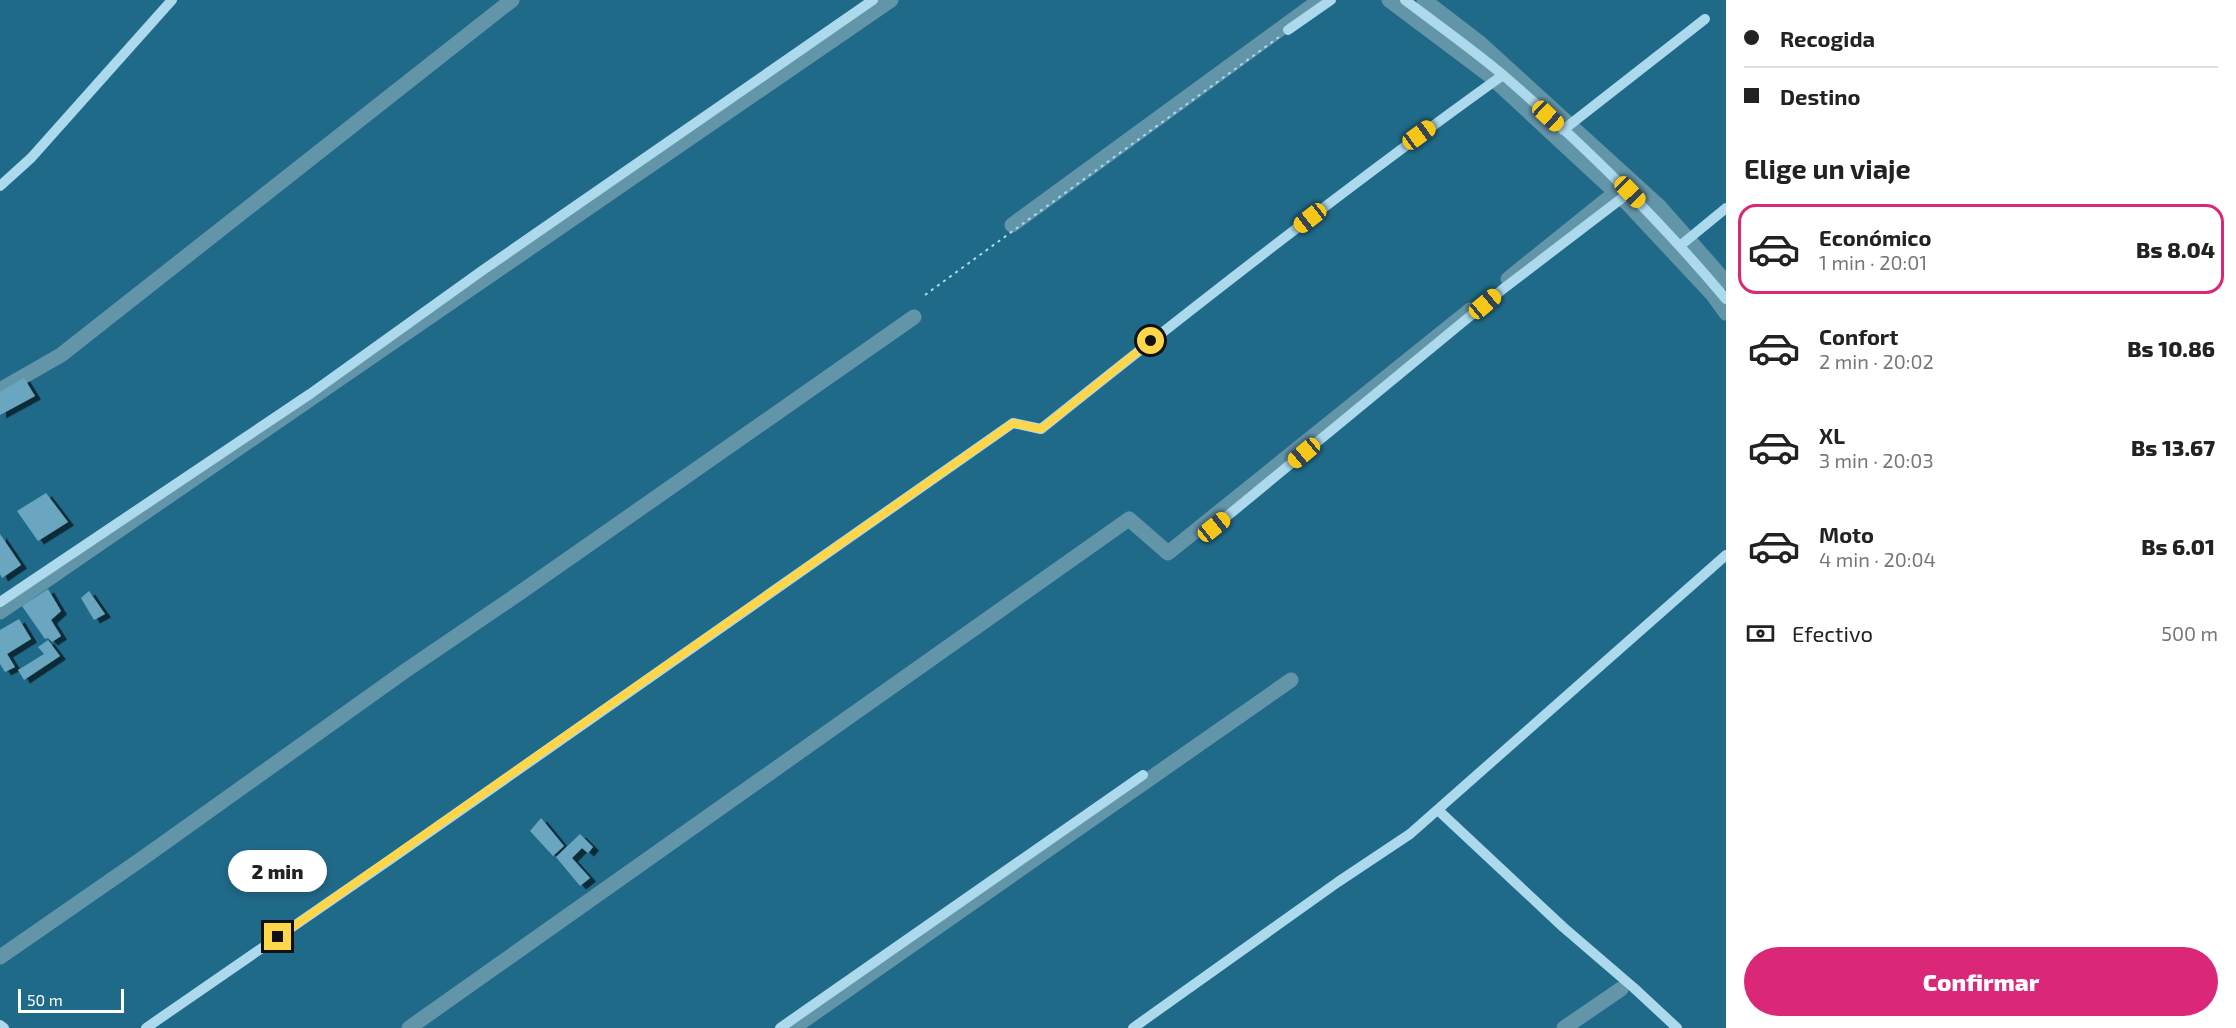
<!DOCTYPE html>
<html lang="es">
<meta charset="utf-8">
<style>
:root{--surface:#fff;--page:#f2f2f2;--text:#222;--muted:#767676;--line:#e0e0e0;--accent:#db2777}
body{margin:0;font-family:"Exo 2",sans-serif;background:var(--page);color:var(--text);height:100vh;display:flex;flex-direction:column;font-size:22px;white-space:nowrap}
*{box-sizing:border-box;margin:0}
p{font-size:20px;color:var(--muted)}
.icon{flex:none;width:33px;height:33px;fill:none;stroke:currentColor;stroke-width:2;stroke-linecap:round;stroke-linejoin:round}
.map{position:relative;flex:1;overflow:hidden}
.side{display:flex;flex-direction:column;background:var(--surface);width:510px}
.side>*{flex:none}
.banner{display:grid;align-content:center;height:132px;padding:0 18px;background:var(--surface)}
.scale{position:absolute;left:18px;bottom:15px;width:106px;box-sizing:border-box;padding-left:6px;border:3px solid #fff;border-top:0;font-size:16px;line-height:21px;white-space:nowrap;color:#fff;-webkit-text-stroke:4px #206a89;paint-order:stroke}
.end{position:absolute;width:27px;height:27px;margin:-14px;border:8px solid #ffd54a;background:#111;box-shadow:0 0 0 3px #111}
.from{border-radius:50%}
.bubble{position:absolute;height:42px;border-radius:21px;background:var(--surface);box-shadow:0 3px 9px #0003;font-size:20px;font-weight:800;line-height:42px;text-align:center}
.car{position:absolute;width:18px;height:36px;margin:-18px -9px;border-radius:8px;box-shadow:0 0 4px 2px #0007;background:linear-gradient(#f5c518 24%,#345 0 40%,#f5c518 0 76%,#345 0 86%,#f5c518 0)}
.banner b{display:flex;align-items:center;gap:21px;height:57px;font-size:22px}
.banner b+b{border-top:2px solid var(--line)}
.banner i{width:15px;height:15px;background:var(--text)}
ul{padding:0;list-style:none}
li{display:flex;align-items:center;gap:18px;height:90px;margin:0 12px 9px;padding:0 6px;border:3px solid transparent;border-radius:18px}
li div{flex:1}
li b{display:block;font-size:22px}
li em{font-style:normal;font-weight:800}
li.active{border-color:var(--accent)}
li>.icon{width:54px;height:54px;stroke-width:1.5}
h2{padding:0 18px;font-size:27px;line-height:72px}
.pay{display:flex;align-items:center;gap:15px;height:66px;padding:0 18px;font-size:22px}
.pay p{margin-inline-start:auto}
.button{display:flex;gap:12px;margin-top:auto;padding:12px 18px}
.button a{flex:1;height:69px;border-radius:36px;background:var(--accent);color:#fff;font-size:24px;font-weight:800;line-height:69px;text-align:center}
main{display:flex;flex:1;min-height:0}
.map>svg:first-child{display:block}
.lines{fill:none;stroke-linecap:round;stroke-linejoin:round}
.canal{stroke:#6395a9;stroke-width:15}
.building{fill:#6aa6c0;filter:url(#shadow)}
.path{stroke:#acd9eb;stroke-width:2;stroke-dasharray:3 4.5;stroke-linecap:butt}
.minor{stroke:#acd9eb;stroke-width:10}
.route{stroke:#ffd54a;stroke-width:8}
</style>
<main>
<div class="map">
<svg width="1726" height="1028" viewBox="0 0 1726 1028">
<defs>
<filter id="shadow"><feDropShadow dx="6" dy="3.5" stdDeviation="0" flood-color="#0009"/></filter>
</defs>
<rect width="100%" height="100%" fill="#206a89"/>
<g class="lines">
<!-- canal -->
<path class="canal" d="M1389 0 1489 75 1627 203 1713 295 1726 313
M1424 0 1480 43 1659 206 1726 282
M1012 225 1320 0
M1508 279 1616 192
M0 390 61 355 512 0
M0 612 891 0
M0 957 143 858 405 671 518 594 914 317
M409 1028 1129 519 1168 553 1470 310
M793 1028 1291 680
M1564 1028 1621 989"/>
</g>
<!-- building -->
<path class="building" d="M24 378 35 396 0 415V392Z
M46 493 68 522 38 541 17 511Z
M0 534 21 565 2 578 0 574Z
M48 589 61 611 51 620 61 636 52 642 48 638 45 639 22 606Z
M89 591 105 614 94 620 81 598Z
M19 619 31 639 7 654 15 667 5 672 0 664V630Z
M48 640 60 656 24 680 18 670 44 654 38 647Z
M541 818 564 846 553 856 530 831Z
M580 834 593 847 588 853 582 848 572 858 590 878 580 886 556 857Z"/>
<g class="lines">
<!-- path -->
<path class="path" d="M925 295 1279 37"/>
<!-- minor -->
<path class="minor" d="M1405 0C1438 25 1472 49 1503 75 1583 144 1658 218 1726 299
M1288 30 1331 0
M1563 130 1705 19
M0 186 31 158 172 0
M1681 245 1726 208
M1214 527 1503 289 1630 192
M0 602 310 394 483 270 873 0
M1439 811 1563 927 1634 988 1677 1028
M0 1025 4 1028
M146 1028 391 859 1013 423 1041 429C1192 308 1345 188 1503 75
M780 1028 1143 775
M1133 1028 1338 882 1410 834 1726 555"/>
</g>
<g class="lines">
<!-- route -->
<path class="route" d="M278 937 1013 423 1041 429 1151 341"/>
</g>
</svg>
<div class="scale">50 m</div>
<i class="end from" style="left:1151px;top:341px"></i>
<i class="end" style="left:278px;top:937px"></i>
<div class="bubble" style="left:228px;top:850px;width:99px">2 min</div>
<i class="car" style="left:1548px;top:116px;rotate:133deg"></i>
<i class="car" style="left:1419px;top:135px;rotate:54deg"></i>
<i class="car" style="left:1630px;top:192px;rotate:136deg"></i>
<i class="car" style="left:1310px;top:218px;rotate:232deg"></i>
<i class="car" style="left:1485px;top:304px;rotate:50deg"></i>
<i class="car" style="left:1304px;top:453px;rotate:230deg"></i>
<i class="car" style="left:1214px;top:527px;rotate:51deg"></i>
</div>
<section class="side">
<div class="banner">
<b><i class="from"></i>Recogida</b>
<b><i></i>Destino</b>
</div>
<h2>Elige un viaje</h2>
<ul>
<li class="active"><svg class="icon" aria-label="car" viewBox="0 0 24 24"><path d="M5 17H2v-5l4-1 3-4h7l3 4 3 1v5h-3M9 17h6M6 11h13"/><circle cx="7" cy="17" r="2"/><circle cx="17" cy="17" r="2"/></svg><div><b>Económico</b><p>1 min · 20:01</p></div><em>Bs 8.04</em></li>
<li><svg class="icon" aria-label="car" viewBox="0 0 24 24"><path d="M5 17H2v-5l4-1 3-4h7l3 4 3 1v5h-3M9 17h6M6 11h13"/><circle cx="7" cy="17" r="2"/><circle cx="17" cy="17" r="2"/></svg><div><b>Confort</b><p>2 min · 20:02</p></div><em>Bs 10.86</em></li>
<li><svg class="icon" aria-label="car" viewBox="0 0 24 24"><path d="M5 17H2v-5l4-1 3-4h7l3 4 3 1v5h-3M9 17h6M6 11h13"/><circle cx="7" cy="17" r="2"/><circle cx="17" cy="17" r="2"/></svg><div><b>XL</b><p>3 min · 20:03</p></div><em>Bs 13.67</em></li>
<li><svg class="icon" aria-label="car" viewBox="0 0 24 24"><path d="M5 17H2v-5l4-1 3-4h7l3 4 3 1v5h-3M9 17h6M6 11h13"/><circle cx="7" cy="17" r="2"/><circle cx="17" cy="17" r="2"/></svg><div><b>Moto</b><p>4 min · 20:04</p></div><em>Bs 6.01</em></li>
</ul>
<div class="pay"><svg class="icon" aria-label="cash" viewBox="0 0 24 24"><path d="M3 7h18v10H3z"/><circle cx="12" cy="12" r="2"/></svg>Efectivo<p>500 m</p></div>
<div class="button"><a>Confirmar</a></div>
</section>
</main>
